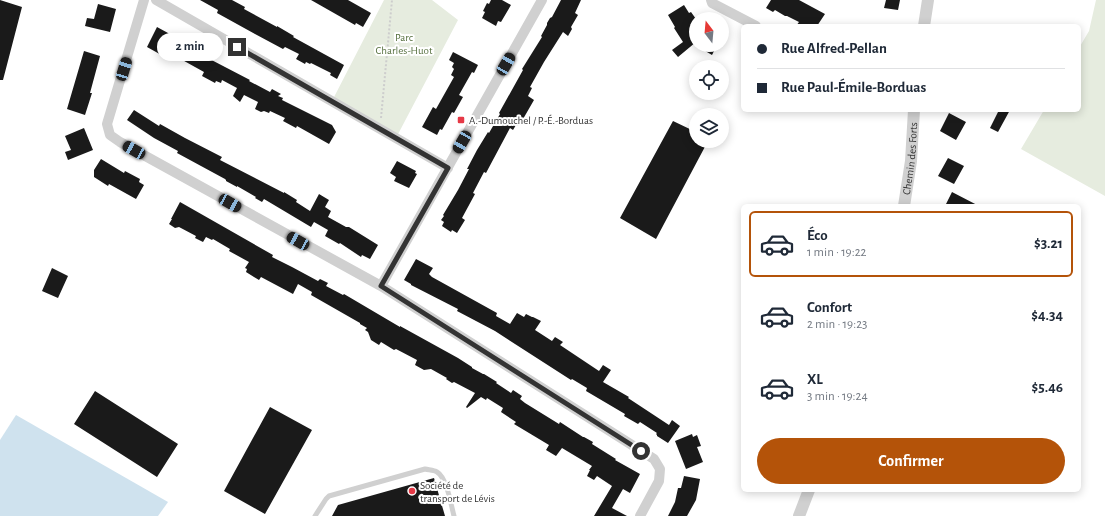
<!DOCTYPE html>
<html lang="fr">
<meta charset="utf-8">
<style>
:root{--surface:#fff;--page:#f2f2f3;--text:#1f2937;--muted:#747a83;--line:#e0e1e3;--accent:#b45309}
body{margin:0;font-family:"Alegreya Sans",sans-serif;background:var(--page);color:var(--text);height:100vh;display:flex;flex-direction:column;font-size:15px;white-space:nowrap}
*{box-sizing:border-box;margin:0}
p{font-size:13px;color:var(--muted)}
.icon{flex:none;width:22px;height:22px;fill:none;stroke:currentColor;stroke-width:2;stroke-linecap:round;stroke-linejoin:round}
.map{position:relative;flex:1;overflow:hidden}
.details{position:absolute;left:741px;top:204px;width:340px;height:288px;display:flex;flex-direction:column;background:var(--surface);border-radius:6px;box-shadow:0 2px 10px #0003}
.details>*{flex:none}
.hud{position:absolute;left:741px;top:24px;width:340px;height:88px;border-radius:6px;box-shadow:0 2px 10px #0003;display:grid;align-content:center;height:88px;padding:0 16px;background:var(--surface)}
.needle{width:26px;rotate:344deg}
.tools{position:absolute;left:689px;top:12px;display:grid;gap:8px}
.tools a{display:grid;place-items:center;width:40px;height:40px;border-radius:50%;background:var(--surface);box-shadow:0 2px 10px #0003;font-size:20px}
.end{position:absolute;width:18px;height:18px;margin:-9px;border:5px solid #333;background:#fff;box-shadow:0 0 0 2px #fff}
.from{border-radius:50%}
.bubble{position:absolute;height:28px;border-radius:14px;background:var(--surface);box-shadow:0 2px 10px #0003;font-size:13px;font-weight:700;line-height:28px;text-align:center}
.car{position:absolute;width:12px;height:24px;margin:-12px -6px;border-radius:5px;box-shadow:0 0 3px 1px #0007;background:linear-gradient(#222 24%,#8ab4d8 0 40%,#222 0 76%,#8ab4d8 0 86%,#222 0)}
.hud b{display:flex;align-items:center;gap:14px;height:38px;font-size:15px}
.hud b+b{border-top:1px solid var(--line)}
.hud i{width:10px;height:10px;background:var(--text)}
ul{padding:7px 0 0;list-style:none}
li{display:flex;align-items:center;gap:12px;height:66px;margin:0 8px 6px;padding:0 8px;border:2px solid transparent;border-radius:6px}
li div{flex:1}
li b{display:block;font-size:15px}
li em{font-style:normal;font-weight:700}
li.on{border-color:var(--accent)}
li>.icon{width:36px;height:36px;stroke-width:1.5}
.cta{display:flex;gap:8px;margin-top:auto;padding:8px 16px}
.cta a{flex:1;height:46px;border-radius:24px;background:var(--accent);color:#fff;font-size:16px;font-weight:700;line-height:46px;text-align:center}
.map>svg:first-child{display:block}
.green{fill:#e6ecdf}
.water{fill:#cfe2ee}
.building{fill:#1a1a1a}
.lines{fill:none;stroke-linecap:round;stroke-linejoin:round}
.path{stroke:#cdcdcd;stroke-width:2;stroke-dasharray:2 2;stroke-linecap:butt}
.service{stroke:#d0d0d0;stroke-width:5}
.minor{stroke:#d0d0d0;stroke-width:10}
.tertiary{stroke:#d0d0d0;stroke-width:12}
.route{stroke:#333;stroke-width:5}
.poi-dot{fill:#e63946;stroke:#fff;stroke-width:1.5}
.labels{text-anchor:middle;stroke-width:4;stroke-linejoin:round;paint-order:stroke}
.park-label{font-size:11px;fill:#56703f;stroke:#fff}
.poi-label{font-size:11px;fill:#333;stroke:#fff;text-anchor:start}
.street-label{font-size:11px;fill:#333;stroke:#fff}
</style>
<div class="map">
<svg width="1105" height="516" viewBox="0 0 1105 516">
<rect width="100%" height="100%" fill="#fff"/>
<!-- green -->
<path class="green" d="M384 0H432L458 20 396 138 332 101Z
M1096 0H1105V196L1021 149 1044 110H1079V48L1089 31Z"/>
<!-- water -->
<path class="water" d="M16 415 168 502 158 516H0V440Z"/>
<!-- building -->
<path class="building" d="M0 0 22 7 3 80H0Z
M200 0H232L245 7 244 9 277 27V26L294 36 293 37 344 65 337 79 330 75 331 73 311 63 310 64 306 62 305 64 296 59 299 54 285 47 283 49 255 34 217 13 218 10Z
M311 0H348L371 13 363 27 356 23 355 25Z
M491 0H502L511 5 501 22 498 21 496 26 482 18 485 12 483 11 487 3 489 4Z
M561 0H581L575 13 578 15 571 27 572 29 568 36 563 32 544 62 530 87 532 88 528 96 534 100 519 126 516 125 513 130 510 128 486 173 484 172 473 193 475 194 462 218 465 220 457 233 452 230 451 232 442 226 444 222 441 220 444 216 443 215 458 190 469 169H467L477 150 488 132 489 133 500 114 499 113 523 70 522 69 542 37 541 36 547 25V23L550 18 552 17Z
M771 0H799L825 14 817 26H796L799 22 787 16H785L775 10 773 12 766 8Z
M886 0H900L898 10 884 8Z
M98 4 116 9 110 32 85 26 87 18 94 19Z
M684 5 689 13 691 12 696 19V42L678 57 672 50 683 42 674 28 675 27 668 15Z
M157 27 168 33 180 46 183 41 197 48 195 51 200 54 250 80 249 81 270 92 272 89 281 94 278 96 283 98 282 100 332 125 336 132 329 144 297 126 296 128 283 121 285 118 270 111 269 113 264 111 261 112 255 109 258 102 244 95 240 102 233 96 237 88 222 80 221 83 216 81 215 83 202 76 204 72 168 52 165 57 147 47Z
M695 45H717L712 55Z
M84 51 100 56 90 93H92L85 115 67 109Z
M453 52 478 65 474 73 472 72 459 95 463 97 454 113 452 112 442 130 440 129 437 135 422 127 433 107 436 109 454 77 451 75 454 69 452 67 454 63 449 60Z
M134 110 159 126 160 124 185 138 222 157 220 160 284 193V192L297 200 296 202 310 211 319 194 329 200 325 207 331 211 328 217 346 227H349L378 245 370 259 362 255 361 257 340 243 339 244 325 236 328 230 314 222 311 227 264 199 262 202 255 198 256 197 237 186V187L226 181V180L225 179 177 153 178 151 154 138 127 120Z
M999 110H1010L998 132 990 128Z
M949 113 966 122 956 140 940 131Z
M673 121 696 132V141H708L656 239 620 218Z
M84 128 93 150 68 160 65 152 71 150 65 136Z
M948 158 964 166 954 184 938 176Z
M101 159 124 173 125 171 140 179 139 182 144 185 136 199 109 184 108 186 94 177V170Z
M397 161 416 171 415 173 417 174 409 188 394 181 396 177 390 173Z
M952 192 979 206H945Z
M180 202 273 255 272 257 292 267 318 281 320 279 328 283 326 286 343 295 344 294 400 327V326L458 358 472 367V368L483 374H484L497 382 496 383 511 393 513 390 522 396 520 399 525 403 559 424 560 422 583 437H584L593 442 592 444 616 459 615 460 640 474 630 493 623 489 612 508 627 516H594L612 486 597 476 594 480 587 476 590 470H589L592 466 562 448 556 456 546 450 549 445 514 424 516 422 501 412 503 408 487 398 486 400 481 397 467 408 466 407 475 393 454 382 452 383 446 379 447 378 431 369 424 370 415 365 417 360 396 349 394 350 381 342 379 345 371 340 368 332 365 330 367 328 360 324V323L311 295 312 292 298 284 293 294 261 277 259 280 246 272 247 269 245 268 249 262 229 251 230 249 213 239 212 240 206 237 203 242 195 238 196 236 179 227 175 228 169 224 172 219H171Z
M416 259 433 268 429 274 432 277 497 313 496 316 510 324 517 313 524 317 526 314 532 317H533L541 321 535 330 552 341 555 337 563 342 560 345 599 371 603 365 611 370 603 382 629 397 628 398 669 425 672 420 680 426 668 443 657 436V435L656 434 657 433 640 422 638 424 624 416 625 414 586 391 587 388 572 379 571 380 495 331 457 311 458 309 411 285V284L404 280Z
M52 268 68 276 58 298 42 291Z
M95 391 178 444 157 477 74 424Z
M270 407 312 430 265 514 224 491Z
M692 434 693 437 697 435 701 446 697 447 703 462 686 469 675 441Z
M684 476 700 479 696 500 687 516H668L675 502 678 488H681Z
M434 478 445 516H332L338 505Z"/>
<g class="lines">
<!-- path -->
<path class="path" d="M381 118 392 0"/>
<!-- service -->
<path class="service" d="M315 516 326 499 329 496 425 469C429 470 434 470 437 472 447 478 451 505 454 516"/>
<!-- minor -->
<path class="minor" d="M144 0 107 124 110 135 120 142 381 286 654 459 660 469 659 481 640 516
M156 0 448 168
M711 0 712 3 756 26
M381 286 542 0"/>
<!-- tertiary -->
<g class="tertiary">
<path d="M924 26 928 0"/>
<path id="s1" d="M904 206 911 161 914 110"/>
<path d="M799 516 809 490"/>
</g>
</g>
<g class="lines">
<!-- route -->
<path class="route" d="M237 47 448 168 381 286 641 451"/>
</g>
<!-- markers -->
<g class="poi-dot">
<rect x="457" y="116" width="8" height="8" rx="2"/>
<circle cx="412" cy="491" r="4"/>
</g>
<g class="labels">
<!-- park labels -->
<g class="park-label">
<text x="404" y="41">Parc<tspan x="404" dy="13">Charles-Huot</tspan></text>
</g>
<!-- poi labels -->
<g class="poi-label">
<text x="469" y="124">A.-Dumouchel / P.-É.-Borduas</text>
<text x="420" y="489">Société de<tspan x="420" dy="13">transport de Lévis</tspan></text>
</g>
<!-- street labels -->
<g class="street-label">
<text dy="4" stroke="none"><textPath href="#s1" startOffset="48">Chemin des Forts</textPath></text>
</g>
</g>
</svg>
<div class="tools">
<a><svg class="needle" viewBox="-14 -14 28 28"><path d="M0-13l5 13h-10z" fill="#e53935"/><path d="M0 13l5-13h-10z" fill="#747a83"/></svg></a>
<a><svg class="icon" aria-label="locate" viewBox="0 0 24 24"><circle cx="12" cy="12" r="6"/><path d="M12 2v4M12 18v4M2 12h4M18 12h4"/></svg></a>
<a><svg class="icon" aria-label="layers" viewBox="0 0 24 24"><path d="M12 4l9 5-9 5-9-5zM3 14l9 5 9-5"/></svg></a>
</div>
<i class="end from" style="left:641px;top:451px"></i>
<i class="end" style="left:237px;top:47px"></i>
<div class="bubble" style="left:157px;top:33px;width:66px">2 min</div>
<i class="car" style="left:506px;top:64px;rotate:30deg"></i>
<i class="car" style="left:124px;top:69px;rotate:17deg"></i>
<i class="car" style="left:462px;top:142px;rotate:210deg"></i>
<i class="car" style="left:134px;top:150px;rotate:299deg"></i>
<i class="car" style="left:230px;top:203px;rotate:119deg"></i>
<i class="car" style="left:298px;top:241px;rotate:299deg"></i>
<div class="hud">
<b><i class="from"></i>Rue Alfred-Pellan</b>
<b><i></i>Rue Paul-Émile-Borduas</b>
</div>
<section class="details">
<ul>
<li class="on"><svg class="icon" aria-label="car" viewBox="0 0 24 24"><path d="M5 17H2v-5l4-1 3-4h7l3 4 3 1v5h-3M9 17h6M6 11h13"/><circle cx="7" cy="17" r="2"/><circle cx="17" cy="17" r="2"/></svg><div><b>Éco</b><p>1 min · 19:22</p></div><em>$3.21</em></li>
<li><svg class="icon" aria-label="car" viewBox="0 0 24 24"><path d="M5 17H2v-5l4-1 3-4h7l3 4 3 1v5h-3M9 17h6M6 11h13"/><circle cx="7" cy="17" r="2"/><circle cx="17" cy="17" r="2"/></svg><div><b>Confort</b><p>2 min · 19:23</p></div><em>$4.34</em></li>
<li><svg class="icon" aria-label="car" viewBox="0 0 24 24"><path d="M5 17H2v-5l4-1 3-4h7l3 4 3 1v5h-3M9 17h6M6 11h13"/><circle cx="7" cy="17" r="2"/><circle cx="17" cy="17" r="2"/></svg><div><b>XL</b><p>3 min · 19:24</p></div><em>$5.46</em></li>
</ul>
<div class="cta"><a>Confirmer</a></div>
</section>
</div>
